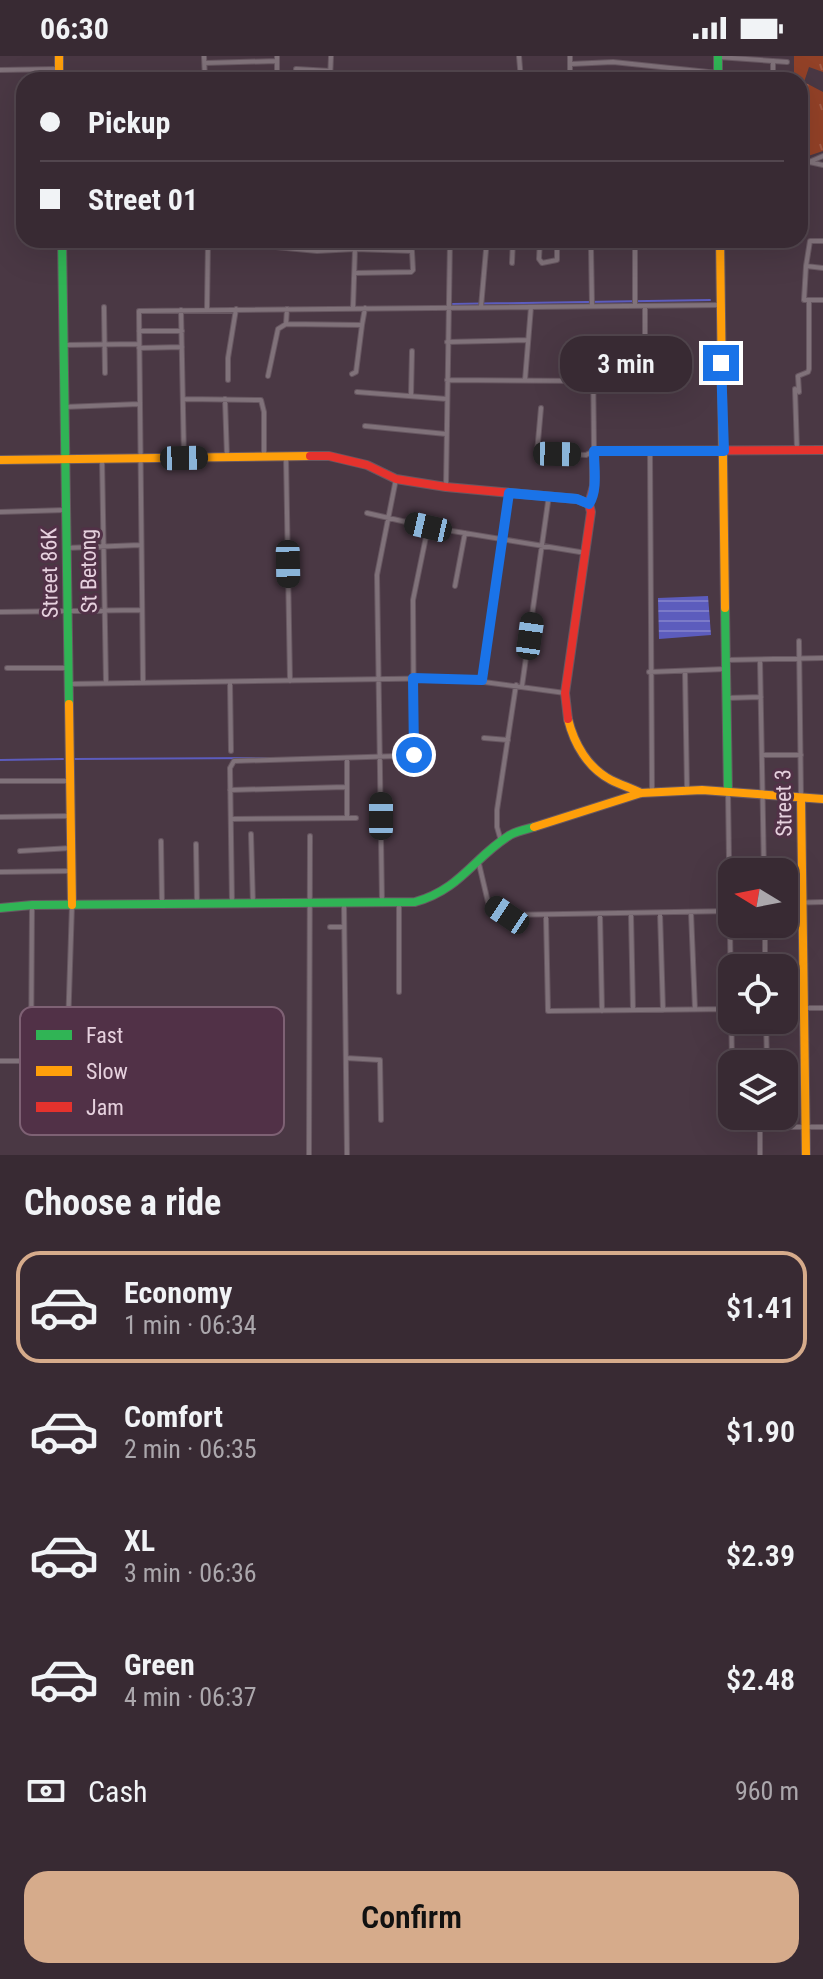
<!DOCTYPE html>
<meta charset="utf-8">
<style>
:root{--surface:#382a33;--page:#3f323b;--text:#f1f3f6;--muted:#aba7ac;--line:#52464e;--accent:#d6ab8b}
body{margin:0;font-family:"Roboto Condensed",sans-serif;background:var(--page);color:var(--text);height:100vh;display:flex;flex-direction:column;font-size:30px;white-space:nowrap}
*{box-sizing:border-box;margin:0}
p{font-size:26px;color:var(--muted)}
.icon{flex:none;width:44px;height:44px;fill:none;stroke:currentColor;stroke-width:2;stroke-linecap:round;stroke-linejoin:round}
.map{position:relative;height:1099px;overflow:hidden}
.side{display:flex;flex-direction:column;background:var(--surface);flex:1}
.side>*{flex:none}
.guide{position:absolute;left:16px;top:16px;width:792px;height:176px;border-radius:24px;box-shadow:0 8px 32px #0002,0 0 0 2px var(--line);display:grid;align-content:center;height:176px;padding:0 24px;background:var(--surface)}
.needle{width:52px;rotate:280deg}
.buttons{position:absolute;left:718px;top:802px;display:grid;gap:16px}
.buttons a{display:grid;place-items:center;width:80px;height:80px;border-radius:16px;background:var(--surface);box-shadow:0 8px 32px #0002,0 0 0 2px var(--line);font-size:40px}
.end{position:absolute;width:36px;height:36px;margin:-18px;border:10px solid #1a73e8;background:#fff;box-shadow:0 0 0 4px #fff}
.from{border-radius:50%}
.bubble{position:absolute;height:56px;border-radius:24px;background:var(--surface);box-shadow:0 8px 32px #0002,0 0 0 2px var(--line);font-size:26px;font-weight:600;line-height:56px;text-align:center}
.car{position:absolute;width:24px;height:48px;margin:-24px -12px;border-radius:10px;box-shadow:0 0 6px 2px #0007;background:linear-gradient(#222 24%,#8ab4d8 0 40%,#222 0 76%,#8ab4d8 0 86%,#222 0)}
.guide b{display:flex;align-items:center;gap:28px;height:76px;font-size:30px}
.guide b+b{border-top:2px solid var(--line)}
.guide i{width:20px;height:20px;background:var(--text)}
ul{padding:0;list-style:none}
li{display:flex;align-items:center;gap:24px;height:112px;margin:0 16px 12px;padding:0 8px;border:4px solid transparent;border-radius:24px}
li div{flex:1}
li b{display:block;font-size:30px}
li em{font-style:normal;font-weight:600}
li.current{border-color:var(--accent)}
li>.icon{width:72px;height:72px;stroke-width:1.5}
h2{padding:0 24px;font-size:36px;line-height:96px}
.pay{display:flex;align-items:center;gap:20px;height:88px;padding:0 24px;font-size:30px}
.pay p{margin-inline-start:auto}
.button{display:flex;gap:16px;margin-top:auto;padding:16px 24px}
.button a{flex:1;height:92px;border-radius:24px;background:var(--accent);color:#111;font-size:32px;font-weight:600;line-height:92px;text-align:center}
.status{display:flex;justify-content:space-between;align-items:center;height:56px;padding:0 40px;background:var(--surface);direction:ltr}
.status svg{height:22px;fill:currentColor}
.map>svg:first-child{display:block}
.grass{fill:url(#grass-tufts)}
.water{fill:url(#water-rules)}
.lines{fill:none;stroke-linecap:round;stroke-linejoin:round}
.stream{stroke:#5c5cbd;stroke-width:2}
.street-casing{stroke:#675761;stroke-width:6}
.fast-casing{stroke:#675761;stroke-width:10}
.slow-casing{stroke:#675761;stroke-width:10}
.jam-casing{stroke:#675761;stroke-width:10}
.street{stroke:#80727a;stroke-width:4}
.fast{stroke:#30b455;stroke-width:8}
.slow{stroke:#ff9f0a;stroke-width:8}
.jam{stroke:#e5322d;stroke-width:8}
.route{stroke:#1a73e8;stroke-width:10}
.labels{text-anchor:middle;stroke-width:6;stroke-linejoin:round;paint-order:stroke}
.street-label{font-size:22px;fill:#e6d1de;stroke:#513147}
.key{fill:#513147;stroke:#7e6174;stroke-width:2}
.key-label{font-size:22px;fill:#e6d1de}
</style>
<div class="status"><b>06:30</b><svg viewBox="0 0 49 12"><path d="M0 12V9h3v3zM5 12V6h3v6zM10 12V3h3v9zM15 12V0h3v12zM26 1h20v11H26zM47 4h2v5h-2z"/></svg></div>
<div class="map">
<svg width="823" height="1099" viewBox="0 0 823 1099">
<defs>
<pattern id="grass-tufts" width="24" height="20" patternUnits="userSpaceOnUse" patternTransform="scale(2)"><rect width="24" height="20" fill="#924127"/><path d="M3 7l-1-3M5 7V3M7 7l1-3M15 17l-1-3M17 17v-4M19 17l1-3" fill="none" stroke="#a15b46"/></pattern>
<pattern id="water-rules" width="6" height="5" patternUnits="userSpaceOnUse" patternTransform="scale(2)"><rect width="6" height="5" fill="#5c5cbd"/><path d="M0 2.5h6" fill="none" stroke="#7b7ac8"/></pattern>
</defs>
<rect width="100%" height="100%" fill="#4a3844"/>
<!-- grass -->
<path class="grass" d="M794 0H823V16L809 11 804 26 823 36V95L808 100 800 98V24H794Z"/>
<!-- water -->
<path class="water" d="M708 540 711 579 659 583 658 542Z"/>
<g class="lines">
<!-- stream -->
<path class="stream" d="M453 248 710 244
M73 703 282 702
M0 704 63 703"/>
<defs>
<path id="street" d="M204 0 205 24
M277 0V23
M519 0 521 24
M718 1 787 6
M773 5V23
M205 7 277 5
M571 8 613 6 718 17
M296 13 330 15
M0 14 59 13
M330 24 331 0
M570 24V0
M800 104 823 109
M809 106 823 100
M540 184 539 203 542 207 557 204V184
M276 191 317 195 355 193 412 195 413 214 411 216 355 217
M591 191 592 250
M388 193 391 184
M512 207 513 184
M806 210 810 185H823
M823 212 806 210 804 244H823
M635 249V184
M104 251 105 317
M481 251 486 194
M353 252 355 193
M207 253 208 184
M181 254 184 402
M286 268 362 269 365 252
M139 275H182
M447 286 528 284
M64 289 139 288
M139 292 182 291
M574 301 645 304V250
M352 318 356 316 362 269
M268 320 278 273 286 268 287 253
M228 324V302L236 253
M447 324 595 325
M525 324 531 251
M795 333 797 394
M357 336 447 343
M799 336 798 320 808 316 809 313V244
M411 340 412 295
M184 343 261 344 264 356V400
M225 343 227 401
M64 351 139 348
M541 352 537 397 586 399 594 395 593 302
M365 370 446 378
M650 395 652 735
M286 400 290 625
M102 402 106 627
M446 431 450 184
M0 456 66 454
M367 457 428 471 586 497
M66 492 140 489
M455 530 465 477
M0 556 141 554
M799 585 801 742
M726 604 823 602
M760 604 764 816
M7 612H68
M685 615 687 734
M649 616 726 613
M482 624 509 437
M143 626 139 255 720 249
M230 626 231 695
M69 628 454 622 565 637
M522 630 549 439
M727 642 761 641
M484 682 508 684
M414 699 413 544 428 471
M763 699H801
M0 725H70
M230 734 346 731
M728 736 732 1008
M0 761 71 760
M347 762V703
M231 763 356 762
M251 778 253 848
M161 785 162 849
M501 785 497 771V754L516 629
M196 788 197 849
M20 795 71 792
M479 808 488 846 507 859 730 855
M0 816 71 815
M382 846 377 519 396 423
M784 847 823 846
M232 848 230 712 234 705 431 699
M344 848 347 1099
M399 848V936
M691 856 695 953
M660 857 663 954
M600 858 602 955
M631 858 633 954
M546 860 548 955 732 953
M765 868V912
M330 871H344
M784 952H823
M766 964 767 1008
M346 1002 380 1004 381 1064
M0 1005H63L67 1002 72 849
M31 1005 32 849
M734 1060V1071H823
M768 1060V1071
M760 1071V1099
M309 1099 310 780"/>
<path id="fast" d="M718 0V24
M62 184 69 648
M725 552 728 736
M0 852 32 849 415 846C461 833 473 802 510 779 517 775 527 773 534 771"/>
<path id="slow" d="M59 0V24
M720 184 725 552
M0 404 310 400
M69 648 72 849
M568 663C574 688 588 712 611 724 621 729 631 732 641 737
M801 742 806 1099
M534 771 641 737 702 734 823 743"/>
<path id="jam" d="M310 400H329L367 409 396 423 446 431 577 443 589 448 591 456 565 637 568 663
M589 448 594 430V395L823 394"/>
</defs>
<!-- street casing -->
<use href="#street" class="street-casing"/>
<!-- fast casing -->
<use href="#fast" class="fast-casing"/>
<!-- slow casing -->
<use href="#slow" class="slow-casing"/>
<!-- jam casing -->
<use href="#jam" class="jam-casing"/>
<!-- street -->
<use href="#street" class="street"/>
<!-- fast -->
<use href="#fast" class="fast"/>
<!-- slow -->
<use href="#slow" class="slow"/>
<!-- jam -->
<use href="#jam" class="jam"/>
</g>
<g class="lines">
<!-- route -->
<path class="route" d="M414 699 413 622 482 624 509 437 577 443 589 448C598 434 594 412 594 395H724L721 307"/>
</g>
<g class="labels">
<!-- street labels -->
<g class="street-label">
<text transform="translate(88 515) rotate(-91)" y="8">St Betong</text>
<text transform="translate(49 517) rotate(-91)" y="8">Street 86K</text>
<text transform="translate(783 747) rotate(-91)" y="8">Street 3</text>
</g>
</g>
<!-- legend -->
<rect x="20" y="951" width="264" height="128" rx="12" class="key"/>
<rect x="36" y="974" width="36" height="10" fill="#30b455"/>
<rect x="36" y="1010" width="36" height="10" fill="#ff9f0a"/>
<rect x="36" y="1046" width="36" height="10" fill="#e5322d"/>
<g class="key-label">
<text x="86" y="987">Fast</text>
<text x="86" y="1023">Slow</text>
<text x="86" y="1059">Jam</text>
</g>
</svg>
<div class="buttons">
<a><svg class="needle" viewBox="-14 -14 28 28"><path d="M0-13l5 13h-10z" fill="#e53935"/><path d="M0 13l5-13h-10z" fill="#aba7ac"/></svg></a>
<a><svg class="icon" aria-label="locate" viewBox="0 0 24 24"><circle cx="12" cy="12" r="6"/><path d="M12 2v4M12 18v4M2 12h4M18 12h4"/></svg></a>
<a><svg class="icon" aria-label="layers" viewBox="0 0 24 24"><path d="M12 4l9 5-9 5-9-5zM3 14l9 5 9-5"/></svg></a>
</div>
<i class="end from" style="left:414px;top:699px"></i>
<i class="end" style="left:721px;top:307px"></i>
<div class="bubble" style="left:560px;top:280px;width:132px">3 min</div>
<i class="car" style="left:557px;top:398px;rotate:91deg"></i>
<i class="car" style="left:184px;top:402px;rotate:89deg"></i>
<i class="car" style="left:428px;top:471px;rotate:283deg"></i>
<i class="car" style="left:288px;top:508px;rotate:179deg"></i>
<i class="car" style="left:530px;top:580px;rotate:8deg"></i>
<i class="car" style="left:381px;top:760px;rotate:0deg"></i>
<i class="car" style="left:507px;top:859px;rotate:304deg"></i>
<div class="guide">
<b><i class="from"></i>Pickup</b>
<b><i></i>Street 01</b>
</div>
</div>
<section class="side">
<h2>Choose a ride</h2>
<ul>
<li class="current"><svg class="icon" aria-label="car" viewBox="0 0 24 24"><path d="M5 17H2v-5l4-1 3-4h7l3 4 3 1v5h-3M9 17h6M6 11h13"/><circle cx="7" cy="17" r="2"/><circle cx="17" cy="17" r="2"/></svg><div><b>Economy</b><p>1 min · 06:34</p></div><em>$1.41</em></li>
<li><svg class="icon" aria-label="car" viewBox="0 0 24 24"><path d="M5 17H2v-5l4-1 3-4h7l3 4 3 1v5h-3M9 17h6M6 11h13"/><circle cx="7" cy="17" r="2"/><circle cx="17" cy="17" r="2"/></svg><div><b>Comfort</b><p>2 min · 06:35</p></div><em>$1.90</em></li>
<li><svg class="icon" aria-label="car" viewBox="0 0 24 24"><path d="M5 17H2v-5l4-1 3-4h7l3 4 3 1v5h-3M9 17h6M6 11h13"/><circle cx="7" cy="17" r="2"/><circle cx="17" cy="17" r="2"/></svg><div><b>XL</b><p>3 min · 06:36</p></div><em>$2.39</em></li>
<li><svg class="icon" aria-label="car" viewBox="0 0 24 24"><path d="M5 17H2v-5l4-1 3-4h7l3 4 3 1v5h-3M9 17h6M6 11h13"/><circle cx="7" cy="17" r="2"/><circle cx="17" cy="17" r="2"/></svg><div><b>Green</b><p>4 min · 06:37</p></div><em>$2.48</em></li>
</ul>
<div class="pay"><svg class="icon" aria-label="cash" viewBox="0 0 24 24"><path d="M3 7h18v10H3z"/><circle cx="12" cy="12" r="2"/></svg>Cash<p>960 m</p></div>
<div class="button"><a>Confirm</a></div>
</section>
